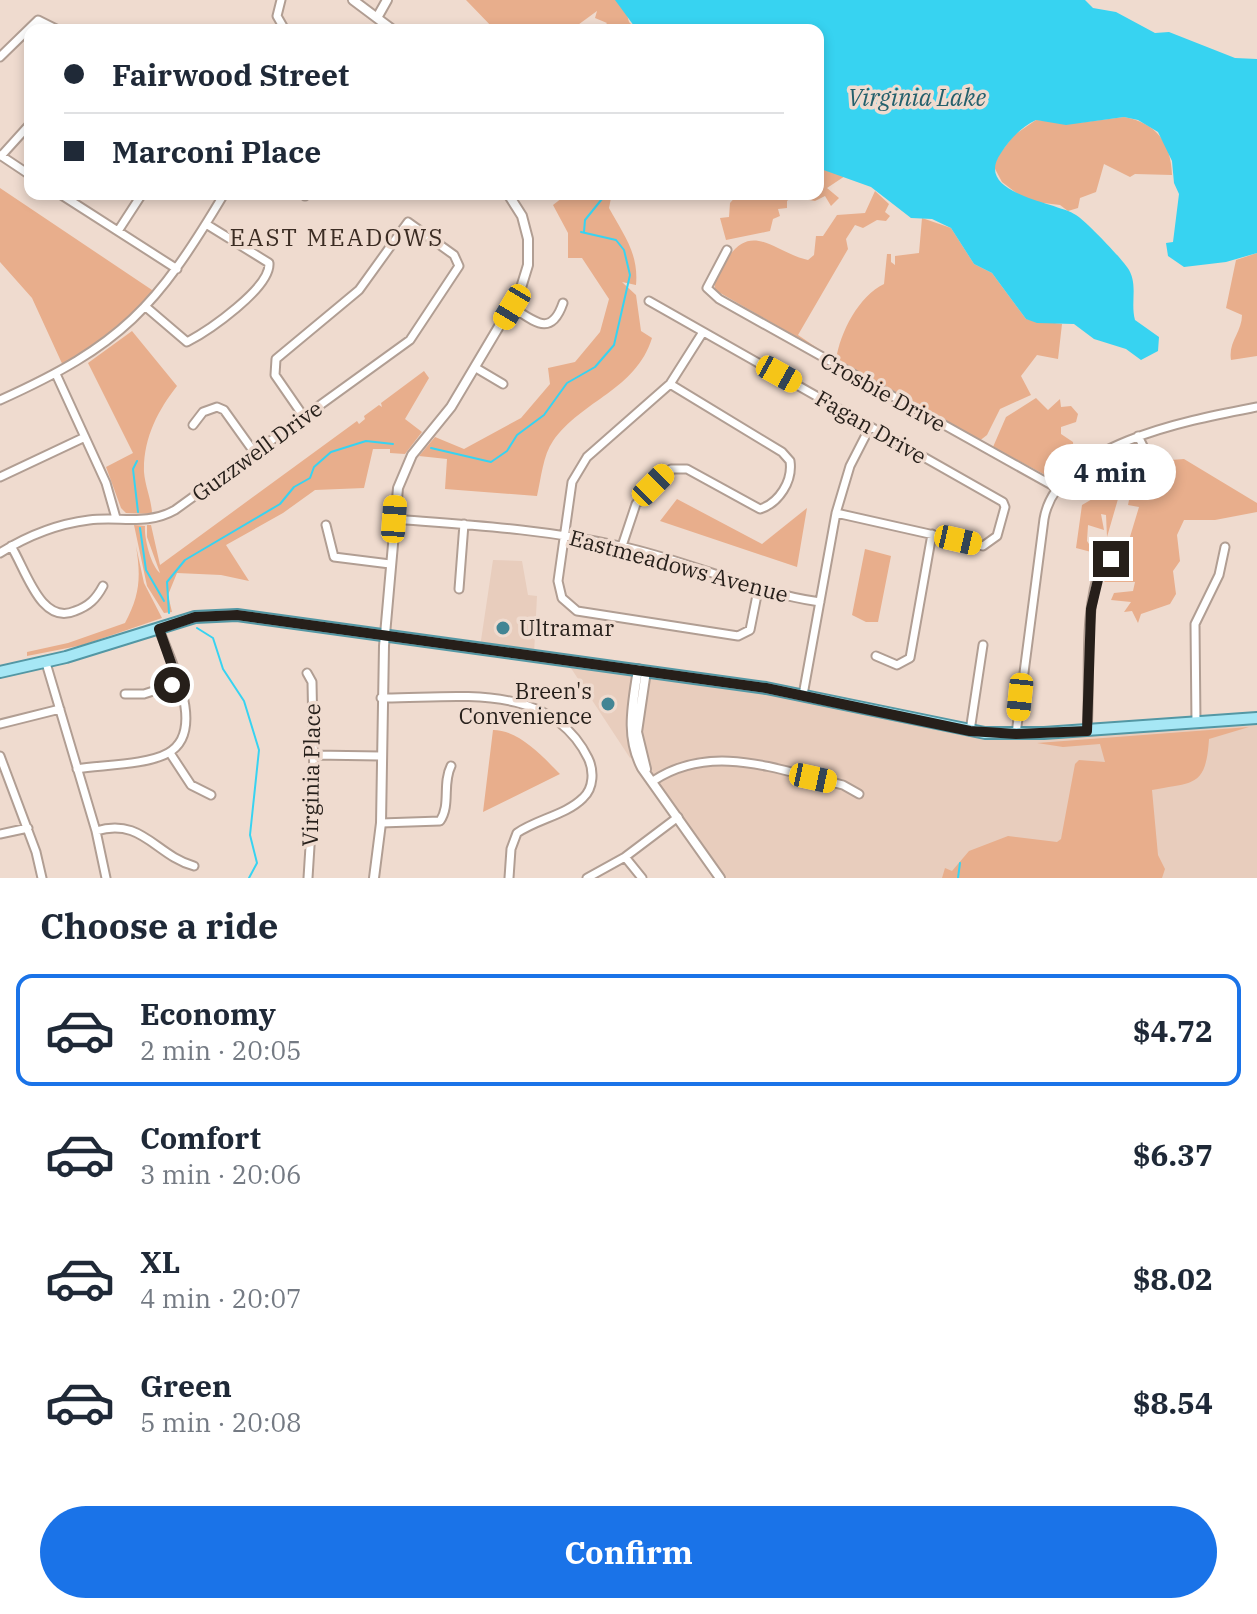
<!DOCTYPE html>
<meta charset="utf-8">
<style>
:root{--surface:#fff;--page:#f6f6f7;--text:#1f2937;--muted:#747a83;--line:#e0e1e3;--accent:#1a73e8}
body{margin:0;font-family:"IBM Plex Serif",serif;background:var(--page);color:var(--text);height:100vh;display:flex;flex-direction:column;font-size:30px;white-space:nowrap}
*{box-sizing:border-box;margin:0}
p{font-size:26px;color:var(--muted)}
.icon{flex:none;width:44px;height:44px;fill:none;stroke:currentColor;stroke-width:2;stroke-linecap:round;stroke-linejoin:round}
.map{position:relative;height:878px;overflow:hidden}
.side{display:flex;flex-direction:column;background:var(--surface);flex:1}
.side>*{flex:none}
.top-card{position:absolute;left:24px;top:24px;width:800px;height:176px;border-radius:16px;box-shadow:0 4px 12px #0003;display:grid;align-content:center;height:176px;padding:0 40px;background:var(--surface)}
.end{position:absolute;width:36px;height:36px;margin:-18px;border:10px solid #261f1a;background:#fff;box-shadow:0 0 0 4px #fff}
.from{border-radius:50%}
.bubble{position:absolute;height:56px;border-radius:28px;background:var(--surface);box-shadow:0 4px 12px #0003;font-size:26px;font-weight:800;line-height:56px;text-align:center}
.car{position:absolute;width:24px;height:48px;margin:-24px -12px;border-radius:10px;box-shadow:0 0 6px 2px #0007;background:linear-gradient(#f5c518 24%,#345 0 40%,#f5c518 0 76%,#345 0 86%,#f5c518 0)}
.top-card b{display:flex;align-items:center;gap:28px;height:76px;font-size:30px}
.top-card b+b{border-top:2px solid var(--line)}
.top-card i{width:20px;height:20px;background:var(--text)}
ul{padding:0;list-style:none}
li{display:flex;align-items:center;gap:24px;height:112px;margin:0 16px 12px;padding:0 24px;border:4px solid transparent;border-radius:16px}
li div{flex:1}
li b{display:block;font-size:30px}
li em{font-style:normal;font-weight:800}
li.active{border-color:var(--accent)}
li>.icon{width:72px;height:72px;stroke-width:1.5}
h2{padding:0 40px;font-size:36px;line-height:96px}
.cta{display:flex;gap:16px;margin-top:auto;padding:16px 40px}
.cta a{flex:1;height:92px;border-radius:48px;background:var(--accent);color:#fff;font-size:32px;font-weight:800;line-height:92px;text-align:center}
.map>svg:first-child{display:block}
.built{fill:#e8cdbd}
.green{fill:#e8ae8c}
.water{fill:#37d3f1}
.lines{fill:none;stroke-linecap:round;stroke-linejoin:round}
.stream{stroke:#37d3f1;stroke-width:2}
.minor-casing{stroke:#b19e93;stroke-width:11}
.tertiary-casing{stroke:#b19e93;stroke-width:12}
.primary-casing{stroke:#5397a4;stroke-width:14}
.minor{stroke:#fff;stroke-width:7}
.tertiary{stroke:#fff;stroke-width:8}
.primary{stroke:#a6e7f5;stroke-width:10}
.route{stroke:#261f1a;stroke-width:10}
.poi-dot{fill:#428594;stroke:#efdbcf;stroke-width:3}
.labels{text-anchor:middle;stroke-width:7;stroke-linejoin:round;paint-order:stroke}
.street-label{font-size:22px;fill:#261f1a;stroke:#efdbcf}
.poi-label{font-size:22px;fill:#261f1a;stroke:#efdbcf;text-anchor:start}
.water-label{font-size:24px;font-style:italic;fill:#24606c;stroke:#efdbcf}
.neighbourhood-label{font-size:24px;letter-spacing:2px;fill:#3b2c23;stroke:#efdbcf}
</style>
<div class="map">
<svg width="1257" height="878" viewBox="0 0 1257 878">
<rect width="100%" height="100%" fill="#efdbcf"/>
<!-- built -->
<path class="built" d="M493 560 522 561 528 595 537 596 534 654 480 647Z
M565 659 679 675 985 733 1257 718V878H724L638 755 630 758Z"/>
<!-- green -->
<path class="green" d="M466 0H623L629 22 637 30H601L607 23 595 18 597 11 571 30H495Z
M1124 117C1156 123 1171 142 1172 175L1135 174 1130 177 1104 164 1096 192 1080 198 1078 208 1068 211 1060 205 1027 201 1002 182 994 167 998 156 1014 135 1036 120 1077 123Z
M818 168 845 176 827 188 839 198 831 206 825 196 815 201 792 197 787 201V208L778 209 780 216 773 219 770 231 726 240 720 218 729 217 730 203 738 194H818Z
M0 188 158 294 138 316 65 370 32 298 0 262Z
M875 191 889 204 885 212 890 216 886 221 877 220 863 228 855 225 846 239 848 249 798 335 826 354 715 290C713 278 720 271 726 261 751 219 775 253 808 260L814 255 816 236H823L837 215 865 213Z
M567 194H618L611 198 609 208C623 234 639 253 636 285L622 282 636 295 641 331 652 338C636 390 582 400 553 441 543 455 541 479 537 496L445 489 447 459 419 456 435 437 464 449 521 418 550 384 548 368 575 362 600 332 609 299 582 258H568V233L553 205Z
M922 218 951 228 974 264 992 273 1026 319 1062 324 1058 359 1037 355 1021 376 1031 395 1000 409 987 435 978 442 836 360C840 332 859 296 884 284L887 254H891V262L895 265V256L919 253Z
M1257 253V356L1231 360C1228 342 1242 332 1242 315L1226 308 1236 260Z
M132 331 177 386C158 410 143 439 144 472 145 486 152 501 152 514L126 513 121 508 106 467 133 453 88 363Z
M424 371 429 378 405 419 422 432 405 454 390 453V449H373L364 488 315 490 283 513 226 545 249 581 221 575 177 573 168 595 172 612 164 613 147 586 134 525 145 526C144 538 151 566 160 573L147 537V525H151L160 565 357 421 359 424 365 419 364 416 379 405 382 407 381 403Z
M1036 398 1048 410 1060 399 1061 407 1071 406 1078 414 1076 422 1061 427V434L1073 442 1074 461 1049 477 993 447 1006 417Z
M1184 459 1257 503V512L1215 520H1184L1177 535 1180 561 1173 571 1176 594 1170 604 1141 614 1138 623 1132 611 1124 612 1131 602 1111 600 1114 593 1133 591 1135 582H1104L1123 560 1139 507 1128 505 1129 500 1125 497 1118 499 1107 537 1106 515 1101 514 1104 530 1088 525 1087 541 1095 553 1076 548 1082 505 1157 461Z
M677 499 762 544 807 508 797 567 660 521Z
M136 546 144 583 162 618 83 645 27 656V652L68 643 125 623C140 595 141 577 136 546Z
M865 549 891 556 878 622H866L852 615Z
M1249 727 1209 739C1206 788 1193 782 1152 790L1158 855 1165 869 1162 878H942L945 868 952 871 969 851 1008 836 1057 842 1061 839 1075 764 1079 760 1105 762 1100 744 1063 747 1037 743Z
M493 730C519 730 543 757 560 774L483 812Z"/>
<!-- water -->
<path class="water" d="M615 0H1085L1093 8 1116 12 1155 33 1169 32 1235 58 1257 59V253L1226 262 1184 267 1168 256 1166 243 1173 242 1179 194 1174 183 1172 161 1158 132 1138 120 1124 117 1066 125 1036 120C1020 128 1010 139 1001 153 972 194 1056 202 1076 215 1085 220 1121 258 1127 267 1139 283 1130 302 1135 320L1159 337 1158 351 1141 360 1126 349 1094 339 1074 324 1037 323 1026 319 992 273 974 264 951 228 932 219 911 218 871 187 818 168V30H637Z"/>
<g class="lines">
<!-- stream -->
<path class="stream" d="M584 232 585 220 606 194
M431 448 491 462 507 451 517 435 544 415 567 383 595 367 614 345 630 275 624 250 616 240 581 232
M137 461 133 469 138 512
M140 528 146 570 164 601
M169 613 167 582 185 560 280 504 294 487 310 478 314 467 331 452 366 441 393 444
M197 628 213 638 223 669 244 701 259 750 250 835 257 863 249 878
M958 878 960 863"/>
<defs>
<path id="minor" d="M281 0 277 16 285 30
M0 57 38 20 58 30
M0 155 30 175
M1 156 30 124
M60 194 177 269
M303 194 305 196
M118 231 142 194
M727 250 707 288 719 299 1057 488
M649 301 1003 502 1005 507 997 536 983 546 836 513
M146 307 187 342C208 331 271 288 269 263L206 224
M512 307C534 321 551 338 563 303
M703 332 670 384 587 457 572 482 558 581 562 598 577 611 738 636 750 630 758 590
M476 368 503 384
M56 374 106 483 116 518
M0 400C122 345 156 308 224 194
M193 425 203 412 217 407 224 410 254 452
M1138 436 1150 460
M0 477 85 437
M394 519C470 525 544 529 620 546 688 560 750 592 820 602
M326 525 334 557 390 564
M11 546C26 570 41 626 75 611 89 606 96 599 103 586
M622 546 636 504 671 469H687L760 509C779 503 793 481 790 461L782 452 670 384
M0 553C27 536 57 524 89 520 119 516 147 526 175 510L410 340 459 266 454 255 408 222 359 290 276 359 275 375 304 417
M459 589 464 524
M876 656 897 665 910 658 932 534
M46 663 96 831 106 878
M307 673 312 682 314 783 308 878
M125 694H144L178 683
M803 695 836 513 850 466 870 427
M381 698C452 699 549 679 588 758 594 770 594 788 583 798 566 815 537 819 517 833L511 849 509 878
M1196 723 1195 624 1219 575 1225 547
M0 724 60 709
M970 731 983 645
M1087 731C1091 677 1082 614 1102 563L1118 559
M1016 734 1044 519C1057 443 1195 419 1257 407
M170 753 191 785 211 795
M314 755 380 756
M0 756 36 852 42 878
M77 769C101 765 147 765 168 753 208 731 170 660 159 629
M653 781C713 741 779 771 843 785L859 794
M381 823 440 821C451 805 442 784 451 766
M96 831C142 817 155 855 194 866
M0 834 28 828
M625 857 642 878
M587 878 625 857 678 817"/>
<path id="tertiary" d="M353 0 393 30
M378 16 387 0
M638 669C633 704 625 735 642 768L720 878
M646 769 637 732 646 671
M374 878 381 823 384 646 398 488 412 455 451 407 520 291 528 265V239L522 216 508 194"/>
<path id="primary" d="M0 672 66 657 195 617 237 615 766 688 985 733H1044L1257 718"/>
</defs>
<!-- minor casing -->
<use href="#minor" class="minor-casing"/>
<!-- tertiary casing -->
<use href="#tertiary" class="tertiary-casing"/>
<!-- primary casing -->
<use href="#primary" class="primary-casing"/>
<!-- minor -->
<use href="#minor" class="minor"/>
<!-- tertiary -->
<use href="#tertiary" class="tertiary"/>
<!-- primary -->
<use href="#primary" class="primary"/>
</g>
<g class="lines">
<!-- route -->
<path class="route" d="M172 685 178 683 159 629 195 617 237 615 766 688 970 731 1016 734 1087 731 1091 609 1102 563 1111 559"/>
</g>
<!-- markers -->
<g class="poi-dot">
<circle cx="503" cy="628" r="8"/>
<circle cx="608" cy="704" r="8"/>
</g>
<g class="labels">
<!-- street labels -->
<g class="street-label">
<text transform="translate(883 392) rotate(29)" y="8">Crosbie Drive</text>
<text transform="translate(871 427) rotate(30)" y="8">Fagan Drive</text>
<text transform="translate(257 451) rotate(-36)" y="8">Guzzwell Drive</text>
<text transform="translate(679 566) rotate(15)" y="8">Eastmeadows Avenue</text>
<text transform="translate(311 775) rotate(-89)" y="8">Virginia Place</text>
</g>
<!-- poi labels -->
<g class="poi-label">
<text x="519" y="636">Ultramar</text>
<text x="592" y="699" text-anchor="end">Breen's<tspan x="592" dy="25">Convenience</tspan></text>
</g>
<!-- water labels -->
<g class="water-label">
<text x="917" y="106">Virginia Lake</text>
</g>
<!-- neighbourhood labels -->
<g class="neighbourhood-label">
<text x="337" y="246">EAST MEADOWS</text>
</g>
</g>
</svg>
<i class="end from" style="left:172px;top:685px"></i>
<i class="end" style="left:1111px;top:559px"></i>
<div class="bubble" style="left:1044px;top:444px;width:132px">4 min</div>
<i class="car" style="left:512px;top:307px;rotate:211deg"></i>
<i class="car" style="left:779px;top:374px;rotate:119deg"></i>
<i class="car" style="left:653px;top:485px;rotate:45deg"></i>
<i class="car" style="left:394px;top:519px;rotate:4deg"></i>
<i class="car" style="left:958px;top:540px;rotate:103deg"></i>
<i class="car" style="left:1020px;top:697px;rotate:186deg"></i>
<i class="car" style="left:813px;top:778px;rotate:102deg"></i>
<div class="top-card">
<b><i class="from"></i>Fairwood Street</b>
<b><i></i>Marconi Place</b>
</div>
</div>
<section class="side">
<h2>Choose a ride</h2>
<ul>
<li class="active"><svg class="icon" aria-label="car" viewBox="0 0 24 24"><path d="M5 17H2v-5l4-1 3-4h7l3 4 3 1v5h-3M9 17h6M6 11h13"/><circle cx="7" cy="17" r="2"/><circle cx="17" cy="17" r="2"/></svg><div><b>Economy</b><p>2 min · 20:05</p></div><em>$4.72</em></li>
<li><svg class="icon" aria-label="car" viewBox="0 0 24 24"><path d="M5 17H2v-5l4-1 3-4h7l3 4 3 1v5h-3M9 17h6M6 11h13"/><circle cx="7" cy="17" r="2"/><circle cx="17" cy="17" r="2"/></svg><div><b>Comfort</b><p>3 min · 20:06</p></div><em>$6.37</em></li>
<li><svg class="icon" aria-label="car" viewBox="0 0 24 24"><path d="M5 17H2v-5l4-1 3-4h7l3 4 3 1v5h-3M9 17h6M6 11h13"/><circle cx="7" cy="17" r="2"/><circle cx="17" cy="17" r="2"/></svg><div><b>XL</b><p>4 min · 20:07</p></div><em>$8.02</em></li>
<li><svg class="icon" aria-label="car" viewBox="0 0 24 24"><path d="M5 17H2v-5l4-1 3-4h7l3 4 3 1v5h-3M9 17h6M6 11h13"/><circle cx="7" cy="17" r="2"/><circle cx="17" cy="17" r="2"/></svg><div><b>Green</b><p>5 min · 20:08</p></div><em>$8.54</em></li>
</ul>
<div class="cta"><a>Confirm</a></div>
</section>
